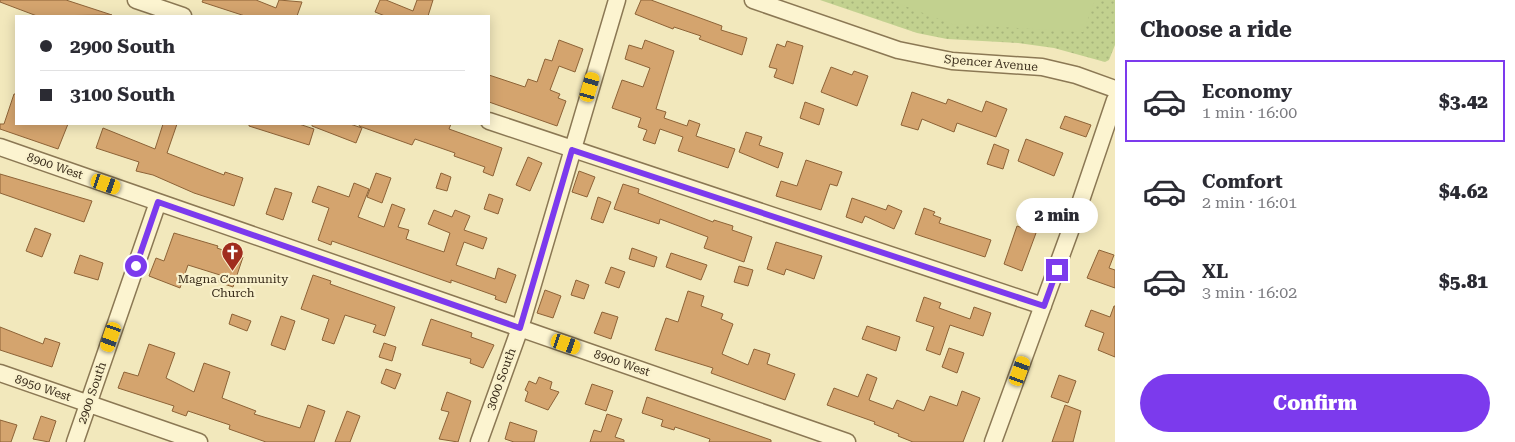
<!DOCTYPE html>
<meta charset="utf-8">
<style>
:root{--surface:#fff;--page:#f2f2f3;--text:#2b2b33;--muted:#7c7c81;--line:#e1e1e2;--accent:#7c3aed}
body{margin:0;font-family:"Roboto Serif",serif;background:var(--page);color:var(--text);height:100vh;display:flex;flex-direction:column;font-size:19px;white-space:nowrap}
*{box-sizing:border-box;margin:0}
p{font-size:16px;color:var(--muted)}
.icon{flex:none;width:28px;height:28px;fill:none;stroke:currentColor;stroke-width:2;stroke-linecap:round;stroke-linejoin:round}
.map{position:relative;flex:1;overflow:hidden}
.drawer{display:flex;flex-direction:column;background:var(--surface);width:400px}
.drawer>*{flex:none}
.top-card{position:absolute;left:15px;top:15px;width:475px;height:110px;border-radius:0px;box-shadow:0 2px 12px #0003;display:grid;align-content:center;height:110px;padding:0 25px;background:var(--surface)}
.end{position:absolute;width:22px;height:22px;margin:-11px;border:6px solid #7c3aed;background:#fff;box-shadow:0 0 0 2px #fff}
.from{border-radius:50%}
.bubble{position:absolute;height:35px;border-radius:18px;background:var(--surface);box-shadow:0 2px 12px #0003;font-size:16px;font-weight:800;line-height:35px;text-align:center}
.car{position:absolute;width:15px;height:30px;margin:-15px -8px;border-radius:6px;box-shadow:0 0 4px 1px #0007;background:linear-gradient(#f5c518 24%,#345 0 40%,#f5c518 0 76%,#345 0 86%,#f5c518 0)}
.top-card b{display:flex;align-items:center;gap:18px;height:48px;font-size:19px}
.top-card b+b{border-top:1px solid var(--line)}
.top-card i{width:12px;height:12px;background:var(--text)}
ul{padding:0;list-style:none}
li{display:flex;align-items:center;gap:15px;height:82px;margin:0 10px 8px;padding:0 15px;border:2px solid transparent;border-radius:0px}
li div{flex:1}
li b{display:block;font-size:19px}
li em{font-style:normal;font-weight:800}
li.active{border-color:var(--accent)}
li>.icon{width:45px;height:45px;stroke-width:1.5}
h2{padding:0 25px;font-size:22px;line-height:60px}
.cta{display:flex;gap:10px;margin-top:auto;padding:10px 25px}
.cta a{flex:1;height:58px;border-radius:30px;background:var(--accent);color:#fff;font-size:20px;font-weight:800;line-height:58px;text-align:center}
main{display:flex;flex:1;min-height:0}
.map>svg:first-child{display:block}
.grass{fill:url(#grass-dots)}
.park{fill:#c2d18f}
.building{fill:#d4a46e;stroke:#8d6337}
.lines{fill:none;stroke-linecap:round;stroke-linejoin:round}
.minor-casing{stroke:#8b7854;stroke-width:19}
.minor{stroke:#fcf4d0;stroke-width:16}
.route{stroke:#7c3aed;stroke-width:6}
.labels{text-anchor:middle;stroke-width:4.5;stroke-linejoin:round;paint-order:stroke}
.street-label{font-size:12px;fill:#392c1a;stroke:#f9f1cc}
.poi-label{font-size:12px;fill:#392c1a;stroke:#f9f1cc}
</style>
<main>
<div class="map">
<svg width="1115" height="442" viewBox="0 0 1115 442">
<defs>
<pattern id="grass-dots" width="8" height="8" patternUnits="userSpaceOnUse" patternTransform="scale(1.25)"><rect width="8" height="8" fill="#c2d18f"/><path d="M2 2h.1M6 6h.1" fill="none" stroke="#a7b47b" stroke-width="1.8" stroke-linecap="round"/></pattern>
</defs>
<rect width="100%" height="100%" fill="#f2e8bc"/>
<!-- grass -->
<path class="grass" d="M820 0H1115V45L1109 60 1105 62 1054 48 1018 43 947 39 917 33Z"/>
<!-- park -->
<path class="park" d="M889 0H1095L1083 32 952 24Z"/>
<!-- building -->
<path class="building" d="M0 0H66L112 15 37 16 0 2Z
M203 0H256L276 8 279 0 302 2 297 16H245L202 2Z
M380 0H386L413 11 417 0H433L428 16H385L375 12Z
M641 0H651L722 26 721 30 747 38 742 55 699 39 701 36 674 27 673 29 635 14Z
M559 40 583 49 575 72 559 66 550 90 560 94 558 98 566 101 557 126 489 102V75L525 87 528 79 537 82 545 59 552 61Z
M645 40 674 51 656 109 666 112 664 118 687 126 689 120 700 124 696 136 735 149 728 168 678 151 683 137 660 129 655 144 643 140 647 130 638 127 641 118 612 108 622 80 643 87 650 68 625 59 629 45 642 49Z
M787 41 803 46 793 84 774 77 777 69 769 67 777 44 785 47Z
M831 67 852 75 854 71 868 76 857 106 821 92Z
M912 92 946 104 948 99 982 112 986 101 1007 109 996 137 957 123 954 132 922 119 918 130 901 125Z
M14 94H16V124H68L58 149 0 129V124H4Z
M805 102 824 109 819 125 800 118Z
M1065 116 1091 125 1086 137 1060 128Z
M163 124H177L167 153 224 175 225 172 243 178 234 206 194 193 153 175 136 171 139 162 96 148 103 128 155 149Z
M249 124H299L314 129 309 145 249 126Z
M312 124H350L362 128 356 143 312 126Z
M360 124H451L449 129 502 148 493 176 483 172 485 167 454 156 455 153 415 139 412 145 359 126Z
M746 132 762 137 759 145 783 153 778 168 739 152Z
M1026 139 1063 153 1054 176 1018 161Z
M994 144 1009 150 1003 169 987 164Z
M528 157 542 163 530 191 516 185Z
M806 160 842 172 837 186 830 184 821 210 776 196 781 181 797 186Z
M579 171 595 177 587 197 572 192Z
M376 173 391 178 382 203 367 197Z
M441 173 451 177 447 191 436 188Z
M0 174 92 201 84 222 0 193Z
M354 183 369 189 358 217 384 227 392 204 405 209 398 227 409 230 406 239 444 252 450 233 428 224 434 210 452 217 455 210 470 216 464 230 487 238 483 249 464 242 456 265 495 279 498 268 516 275 506 303 495 299 496 296 451 280V283L332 241 331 245 318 240 329 208 312 202 318 186 349 197Z
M623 184 639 189 638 193 713 222 714 220 733 226 732 230 752 237 744 262 704 248 708 237 660 219 659 224 614 209Z
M275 188 292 193 283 220 266 214Z
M489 194 503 199 498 214 484 209Z
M598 197 611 202 603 223 591 219Z
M852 198 886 210 888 205 902 211 894 229 865 216 862 223 846 217Z
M924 208 935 212 933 215 941 218 939 223 991 240 985 257 915 234Z
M1017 226 1036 233 1022 271 1004 264Z
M35 228 51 234 42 257 26 251Z
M174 233 218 246 217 248 243 257 233 287 218 282 220 275 188 265 180 288 149 276 156 258 164 261Z
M776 242 822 256 814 279 786 269 784 275 767 269Z
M632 248 657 257 654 267 629 259Z
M1099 250 1114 255 1109 268 1115 270V288L1087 278Z
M671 253 707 265 701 280 666 267Z
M80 255 103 263 98 280 74 273Z
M739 266 753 270 748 286 734 282Z
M611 267 625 272 619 288 605 283Z
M313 275 331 281 330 284 395 307 385 336 373 332 376 325 345 315 334 344 322 340 329 319 301 309Z
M576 280 589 285 584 299 571 295Z
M545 290 561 296 553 318 537 313Z
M688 291 704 296 701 306 723 314 721 319 733 324 722 354 748 365 754 349 770 354 767 364 795 374 785 400 711 373 713 368 655 350 666 318 678 322Z
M924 297 941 303 939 308 970 319 974 307 991 313 983 336 950 325 940 355 926 350 934 327 916 321Z
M1114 306H1115V357L1098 350 1104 333 1085 326 1091 310 1110 317Z
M602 312 618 317 611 339 594 333Z
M232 314 251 321 247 331 229 324Z
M281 316 295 321 285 350 271 345Z
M431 319 472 333 471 337 494 345 483 368 470 363 471 359 422 345Z
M867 326 900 337 896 351 862 339Z
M0 327 43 344 45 338 60 343 52 367 0 350Z
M384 343 396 347 392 361 379 357Z
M149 344 175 353 166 378 194 392 204 363 230 372 222 398 256 411 254 414 300 428 308 405 325 411 314 442H266L229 429 230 425 188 411 186 416 172 411 174 406 118 388 124 372 138 376Z
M949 348 964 353 957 373 942 367Z
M386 369 401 374 395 389 381 383Z
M867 374 877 378 869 400 893 409 897 400 924 411 930 396 957 406 962 391 980 398 963 442H913L898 436 899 434 874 424 875 422 827 405 834 388 858 397Z
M1059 375 1076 381 1068 403 1051 397Z
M539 377 552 382 550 389 559 392 548 410 525 401 528 392 525 390 529 381 536 384Z
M592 384 613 391 606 411 585 404Z
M447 392 471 401 458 442 439 439 449 412 441 410Z
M647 397 771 440V442H709L710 439 675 427 674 430 661 426 663 420 642 413Z
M1065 405 1081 411 1073 442H1052Z
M347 411 360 416 350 442H335Z
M607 414 622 419 615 437 624 440V442H590L594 430 601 432Z
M41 416 56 421 49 442 33 439Z
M0 420 17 425 11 442H0Z
M510 422 537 431 534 442H514L505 439Z"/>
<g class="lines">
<defs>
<path id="minor" d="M136 0 183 16
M753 0 898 50 952 61 1042 67 1076 75 1115 89
M489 121 1043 306
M0 147 847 442
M0 373 199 442
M75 442 158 202
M479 442 520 328 617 0
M993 442 1076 215 1115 100"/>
</defs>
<!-- minor casing -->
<use href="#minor" class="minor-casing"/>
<!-- minor -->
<use href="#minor" class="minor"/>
</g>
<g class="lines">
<!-- route -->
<path class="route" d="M136 266 158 202 520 328 572 150 1044 306 1057 270"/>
</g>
<!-- icons -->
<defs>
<symbol id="church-pin" viewBox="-11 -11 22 30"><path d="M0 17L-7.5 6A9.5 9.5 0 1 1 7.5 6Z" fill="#a02c1e" stroke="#f9f1cc"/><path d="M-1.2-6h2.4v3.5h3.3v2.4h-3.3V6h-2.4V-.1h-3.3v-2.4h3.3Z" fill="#fff"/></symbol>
</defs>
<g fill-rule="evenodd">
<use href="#church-pin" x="220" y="240" width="25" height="34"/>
</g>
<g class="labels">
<!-- street labels -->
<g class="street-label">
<text transform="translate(991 63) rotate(5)" y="4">Spencer Avenue</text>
<text transform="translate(55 166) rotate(19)" y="4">8900 West</text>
<text transform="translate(622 363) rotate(19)" y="4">8900 West</text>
<text transform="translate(501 379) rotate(-70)" y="4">3000 South</text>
<text transform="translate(43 388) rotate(19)" y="4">8950 West</text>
<text transform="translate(92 393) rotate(-71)" y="4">2900 South</text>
</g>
<!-- poi labels -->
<g class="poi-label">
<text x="233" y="283">Magna Community<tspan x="233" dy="14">Church</tspan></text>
</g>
</g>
</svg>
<i class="end from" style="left:136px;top:266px"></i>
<i class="end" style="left:1057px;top:270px"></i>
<div class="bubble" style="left:1016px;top:198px;width:82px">2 min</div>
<i class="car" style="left:590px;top:87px;rotate:16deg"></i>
<i class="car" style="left:106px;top:184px;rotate:109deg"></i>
<i class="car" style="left:111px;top:337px;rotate:199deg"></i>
<i class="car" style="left:566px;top:344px;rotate:109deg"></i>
<i class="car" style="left:1020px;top:371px;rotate:20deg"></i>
<div class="top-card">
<b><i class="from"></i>2900 South</b>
<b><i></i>3100 South</b>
</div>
</div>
<section class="drawer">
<h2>Choose a ride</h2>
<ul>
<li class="active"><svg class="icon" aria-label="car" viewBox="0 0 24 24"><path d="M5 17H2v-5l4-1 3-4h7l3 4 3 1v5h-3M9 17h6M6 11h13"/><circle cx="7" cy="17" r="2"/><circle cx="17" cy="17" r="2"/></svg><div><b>Economy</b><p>1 min · 16:00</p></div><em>$3.42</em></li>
<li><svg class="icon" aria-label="car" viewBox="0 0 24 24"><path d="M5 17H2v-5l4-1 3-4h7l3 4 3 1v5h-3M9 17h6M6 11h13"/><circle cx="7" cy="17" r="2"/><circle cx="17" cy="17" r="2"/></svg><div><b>Comfort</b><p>2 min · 16:01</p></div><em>$4.62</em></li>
<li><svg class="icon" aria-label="car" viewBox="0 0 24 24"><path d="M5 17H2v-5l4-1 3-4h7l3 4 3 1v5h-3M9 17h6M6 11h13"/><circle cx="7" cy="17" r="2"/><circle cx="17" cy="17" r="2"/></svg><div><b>XL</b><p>3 min · 16:02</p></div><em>$5.81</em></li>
</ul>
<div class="cta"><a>Confirm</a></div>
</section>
</main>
